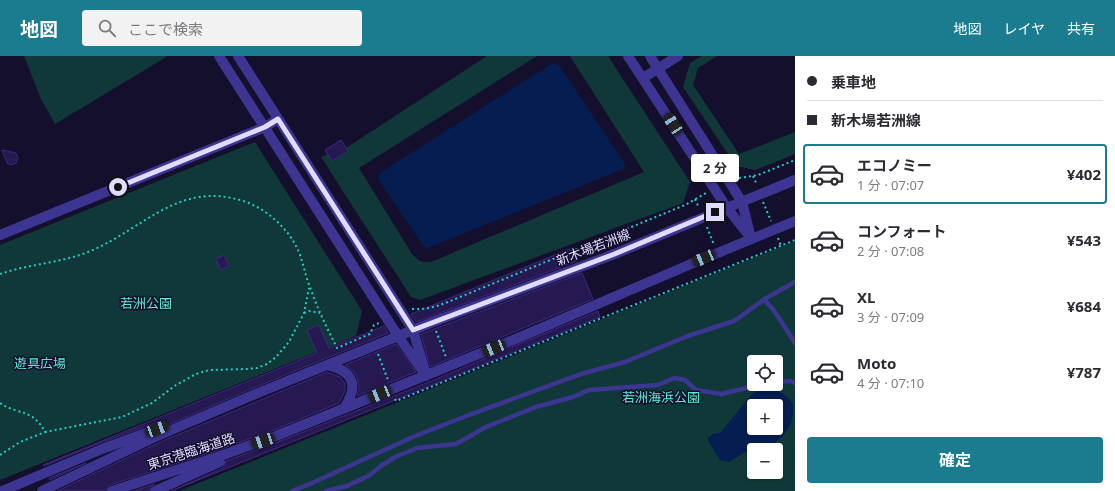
<!DOCTYPE html>
<html lang="ja">
<meta charset="utf-8">
<style>
:root{--surface:#fff;--page:#f2f2f3;--text:#2b2b33;--muted:#7c7c81;--line:#e1e1e2;--accent:#1b7b8f}
body{margin:0;font-family:"Noto Sans","Noto Sans JP",sans-serif;background:var(--page);color:var(--text);height:100vh;display:flex;flex-direction:column;font-size:15px;white-space:nowrap}
*{box-sizing:border-box;margin:0}
p{font-size:13px;color:var(--muted)}
.icon{flex:none;width:22px;height:22px;fill:none;stroke:currentColor;stroke-width:2;stroke-linecap:round;stroke-linejoin:round}
.map{position:relative;flex:1;overflow:hidden}
.drawer{display:flex;flex-direction:column;background:var(--surface);width:320px}
.drawer>*{flex:none}
.guide{display:grid;align-content:center;height:88px;padding:0 12px;background:var(--surface)}
.fabs{position:absolute;left:747px;top:299px;display:grid;gap:8px}
.fabs a{display:grid;place-items:center;width:36px;height:36px;border-radius:4px;background:var(--surface);box-shadow:0 1px 3px #0004;font-size:20px}
.end{position:absolute;width:18px;height:18px;margin:-9px;border:5px solid #e1dbff;background:#111;box-shadow:0 0 0 2px #111}
.from{border-radius:50%}
.bubble{position:absolute;height:28px;border-radius:4px;background:var(--surface);box-shadow:0 1px 3px #0004;font-size:13px;font-weight:700;line-height:28px;text-align:center}
.car{position:absolute;width:12px;height:24px;margin:-12px -6px;border-radius:5px;box-shadow:0 0 3px 1px #0007;background:linear-gradient(#222 24%,#8ab4d8 0 40%,#222 0 76%,#8ab4d8 0 86%,#222 0)}
.guide b{display:flex;align-items:center;gap:14px;height:38px;font-size:15px}
.guide b+b{border-top:1px solid var(--line)}
.guide i{width:10px;height:10px;background:var(--text)}
ul{padding:0;list-style:none}
li{display:flex;align-items:center;gap:12px;height:60px;margin:0 8px 6px;padding:0 4px;border:2px solid transparent;border-radius:4px}
li div{flex:1}
li b{display:block;font-size:15px}
li em{font-style:normal;font-weight:700}
li.selected{border-color:var(--accent)}
li>.icon{width:36px;height:36px;stroke-width:1.5}
.action{display:flex;gap:8px;margin-top:auto;padding:8px 12px}
.action a{flex:1;height:46px;border-radius:4px;background:var(--accent);color:#fff;font-size:16px;font-weight:700;line-height:46px;text-align:center}
header{display:flex;align-items:center;gap:24px;box-sizing:border-box;height:56px;padding:0 20px;background:var(--accent);color:#fff}
header strong{font-size:19px}
nav{display:flex;gap:22px;margin-inline-start:auto;font-size:14px}
.search{width:280px;height:36px;background:var(--page);display:flex;align-items:center;gap:10px;box-sizing:border-box;padding:0 14px;border-radius:4px;color:var(--muted);font-size:15px}
main{display:flex;flex:1;min-height:0}
.map>svg:first-child{display:block}
.green{fill:#113838;fill-rule:evenodd}
.water{fill:#051d50;fill-rule:evenodd}
.building{fill:#261951;stroke:#3d287f}
.lines{fill:none;stroke-linecap:round;stroke-linejoin:round}
.path{stroke:#23cbc7;stroke-width:2;stroke-dasharray:2 3;stroke-linecap:butt}
.service{stroke:#3c3591;stroke-width:4.5}
.tertiary{stroke:#3c3591;stroke-width:10}
.route{stroke:#e1dbff;stroke-width:5}
.labels{text-anchor:middle;stroke-width:3;stroke-linejoin:round;paint-order:stroke}
.street-label{font-size:13px;fill:#e1dbff;stroke:#150f2e}
.park-label{font-size:13px;fill:#5aedce;stroke:#150f2e}
</style>
<header>
<strong>地図</strong>
<div class="search"><svg class="icon" aria-label="search" viewBox="0 0 24 24"><circle cx="10" cy="10" r="6"/><path d="M15 15l6 6"/></svg>ここで検索</div>
<nav><a>地図</a><a>レイヤ</a><a>共有</a></nav>
</header>
<main>
<div class="map">
<svg width="795" height="435" viewBox="0 0 795 435">
<rect width="100%" height="100%" fill="#150f2e"/>
<!-- green -->
<path class="green" d="M24 0H168L55 68 41 43Z
M487 0H537L359 112 412 198C418 205 422 207 431 206L644 116 570 0H608L690 126 683 147 420 244 411 241 321 101 328 98 333 105 348 95 346 92Z
M702 0H717L698 12 693 29 739 98 795 76V98L755 114 736 110 683 31 690 7Z
M255 86 362 255 356 280 0 424V189Z
M795 185V435H179ZM754 306H776V328H754ZM754 350H776V372H754ZM754 394H776V416H754Z"/>
<!-- water -->
<path class="water" d="M553 7 559 9 625 108V111L623 113 428 192H425L378 123 379 119 383 115Z
M766 332C778 335 787 337 793 349 795 367 784 384 768 390 762 393 754 392 748 395 741 398 735 403 729 406L720 404C717 398 708 387 708 382L713 378 721 376 752 338ZM754 350H776V372H754Z"/>
<!-- building -->
<path class="building" d="M341 84 348 95 332 105 325 94Z
M2 94 16 97 18 102 16 107 11 109 7 107Z
M572 192 577 205 416 266 411 258Z
M224 199 229 210 221 214 216 203Z
M582 217 593 243 430 311 421 278Z
M598 255 600 261 171 435 223 412 225 409 226 405 278 386 429 326Z
M319 269 329 292 384 270 388 277 251 333 163 371 158 367H155L100 387 44 410 43 409 317 297 307 274Z
M396 288 416 316 357 340 359 331 357 321 353 315 345 309Z
M327 316 340 321 345 327V335L339 347 274 374 221 393 110 429 107 431 106 435H57L158 387Z
M86 407 50 424 49 422Z
M155 428 150 431 149 435H133Z"/>
<g class="lines">
<!-- path -->
<path class="path" d="M753 120 757 129
M739 122 758 119 795 104
M695 143 699 152
M763 146 771 165
M707 171 714 189
M778 182 781 190
M0 218C29 208 60 207 88 196 143 174 178 124 243 145 265 152 284 169 295 188 303 202 304 217 310 231 317 252 327 272 337 292L370 278 374 269 379 267
M412 253C431 254 443 248 460 241L685 149 706 137
M304 257 309 255 320 257
M436 275 446 301
M378 298 388 324
M395 343 396 345 795 184
M0 347C20 360 32 352 45 376L122 361 152 347 176 329 196 318 209 314 247 313 257 312 267 308 276 301 289 286 304 257 309 232
M0 399 20 386 45 376"/>
<!-- service -->
<path class="service" d="M764 243 775 256 795 287
M776 326 791 325 795 327
M292 435 312 427 415 380 469 359 581 318 625 306 688 280 734 265 768 241 795 226
M326 435 347 430 370 419 381 410 395 401 417 392 456 388 486 371 536 351 573 341 589 334 658 329 674 322 685 324 696 334 721 338 763 328"/>
<!-- tertiary -->
<path class="tertiary" d="M219 0 398 280 426 320
M238 0 413 274 424 312
M628 0 727 152 751 182
M650 0 742 146 750 178
M643 22 678 0
M0 179 265 71 278 63
M327 309C354 315 359 330 344 352
M2 435 102 393 157 373
M42 435 155 381 253 339 433 266 612 199 795 124
M112 435 223 399 276 380 518 282 691 208 795 165
M155 435 220 406"/>
</g>
<g class="lines">
<!-- route -->
<path class="route" d="M118 131 265 71 278 63 413 274 612 199 715 156"/>
</g>
<g class="labels">
<!-- street labels -->
<g class="street-label">
<text transform="translate(593 191) rotate(-21)" y="5">新木場若洲線</text>
<text transform="translate(191 395) rotate(-18)" y="5">東京港臨海道路</text>
</g>
<!-- park labels -->
<g class="park-label">
<text x="146" y="252">若洲公園</text>
<text x="40" y="312">遊具広場</text>
<text x="661" y="346">若洲海浜公園</text>
</g>
</g>
</svg>
<div class="fabs">
<a><svg class="icon" aria-label="locate" viewBox="0 0 24 24"><circle cx="12" cy="12" r="6"/><path d="M12 2v4M12 18v4M2 12h4M18 12h4"/></svg></a>
<a>+</a>
<a>−</a>
</div>
<i class="end from" style="left:118px;top:131px"></i>
<i class="end" style="left:715px;top:156px"></i>
<div class="bubble" style="left:691px;top:98px;width:48px">2 分</div>
<i class="car" style="left:673px;top:68px;rotate:327deg"></i>
<i class="car" style="left:704px;top:202px;rotate:247deg"></i>
<i class="car" style="left:494px;top:292px;rotate:248deg"></i>
<i class="car" style="left:380px;top:338px;rotate:248deg"></i>
<i class="car" style="left:157px;top:373px;rotate:70deg"></i>
<i class="car" style="left:263px;top:385px;rotate:251deg"></i>
</div>
<section class="drawer">
<div class="guide">
<b><i class="from"></i>乗車地</b>
<b><i></i>新木場若洲線</b>
</div>
<ul>
<li class="selected"><svg class="icon" aria-label="car" viewBox="0 0 24 24"><path d="M5 17H2v-5l4-1 3-4h7l3 4 3 1v5h-3M9 17h6M6 11h13"/><circle cx="7" cy="17" r="2"/><circle cx="17" cy="17" r="2"/></svg><div><b>エコノミー</b><p>1 分 · 07:07</p></div><em>¥402</em></li>
<li><svg class="icon" aria-label="car" viewBox="0 0 24 24"><path d="M5 17H2v-5l4-1 3-4h7l3 4 3 1v5h-3M9 17h6M6 11h13"/><circle cx="7" cy="17" r="2"/><circle cx="17" cy="17" r="2"/></svg><div><b>コンフォート</b><p>2 分 · 07:08</p></div><em>¥543</em></li>
<li><svg class="icon" aria-label="car" viewBox="0 0 24 24"><path d="M5 17H2v-5l4-1 3-4h7l3 4 3 1v5h-3M9 17h6M6 11h13"/><circle cx="7" cy="17" r="2"/><circle cx="17" cy="17" r="2"/></svg><div><b>XL</b><p>3 分 · 07:09</p></div><em>¥684</em></li>
<li><svg class="icon" aria-label="car" viewBox="0 0 24 24"><path d="M5 17H2v-5l4-1 3-4h7l3 4 3 1v5h-3M9 17h6M6 11h13"/><circle cx="7" cy="17" r="2"/><circle cx="17" cy="17" r="2"/></svg><div><b>Moto</b><p>4 分 · 07:10</p></div><em>¥787</em></li>
</ul>
<div class="action"><a>確定</a></div>
</section>
</main>
